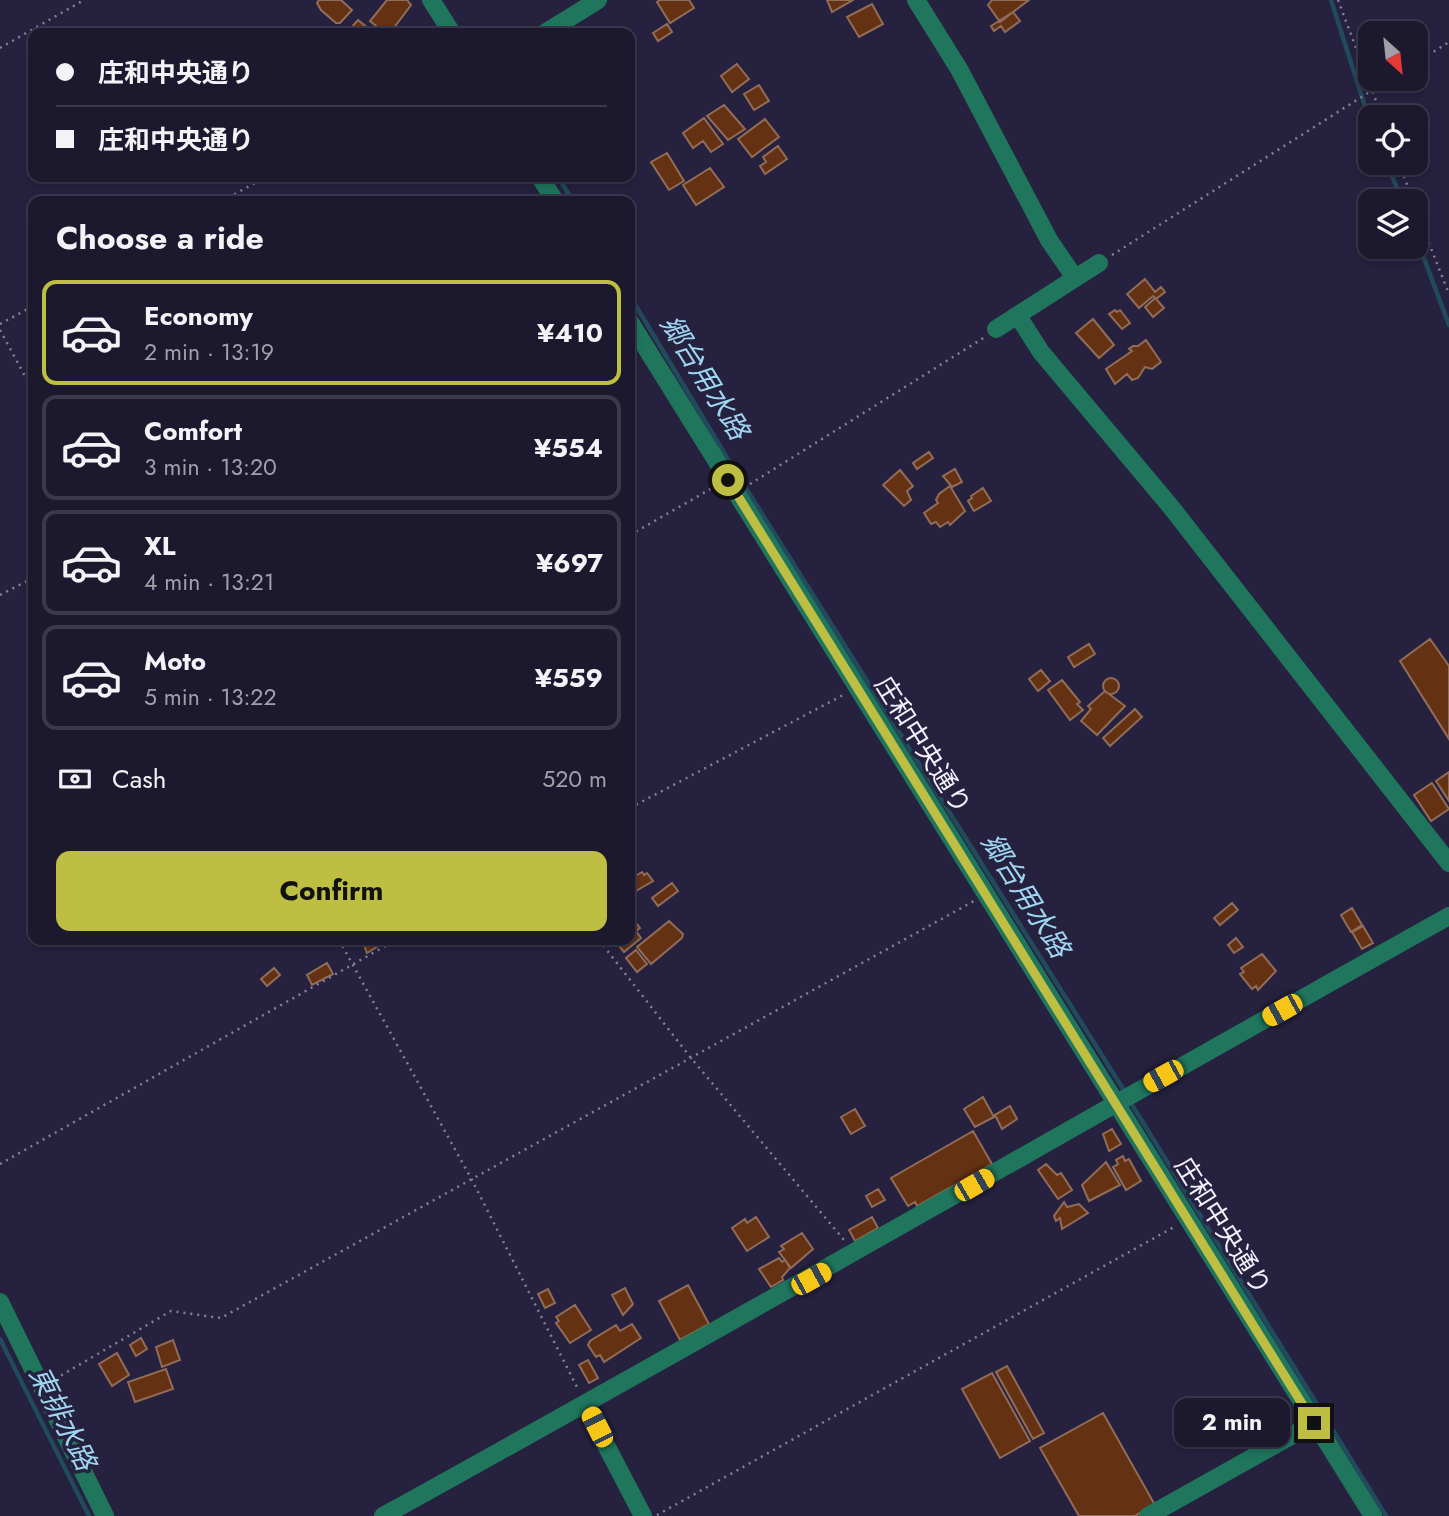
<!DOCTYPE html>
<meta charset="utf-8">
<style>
:root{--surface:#1c192f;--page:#252237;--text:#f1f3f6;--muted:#a0a0aa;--line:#3a384b;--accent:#bebf42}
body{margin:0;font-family:Jost,"Noto Sans JP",sans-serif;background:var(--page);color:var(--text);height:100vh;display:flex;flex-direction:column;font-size:26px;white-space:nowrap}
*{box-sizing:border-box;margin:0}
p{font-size:23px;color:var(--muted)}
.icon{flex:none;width:38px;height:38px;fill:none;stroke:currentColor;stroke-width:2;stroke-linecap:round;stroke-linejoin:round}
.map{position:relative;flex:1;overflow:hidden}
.sheet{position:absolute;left:28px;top:196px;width:607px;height:749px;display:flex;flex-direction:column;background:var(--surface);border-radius:14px;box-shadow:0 4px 10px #0003,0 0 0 2px var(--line)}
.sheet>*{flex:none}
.banner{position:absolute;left:28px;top:28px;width:607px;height:154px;border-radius:14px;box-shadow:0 4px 10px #0003,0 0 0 2px var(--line);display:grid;align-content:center;height:154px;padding:0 28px;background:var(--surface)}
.needle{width:46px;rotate:153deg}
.fabs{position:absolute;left:1358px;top:21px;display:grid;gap:14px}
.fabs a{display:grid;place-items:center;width:70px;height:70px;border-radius:14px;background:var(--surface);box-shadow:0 4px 10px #0003,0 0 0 2px var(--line);font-size:35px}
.end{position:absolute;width:32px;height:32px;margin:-16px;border:9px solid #bebf42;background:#111;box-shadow:0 0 0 4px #111}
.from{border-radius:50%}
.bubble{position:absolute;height:49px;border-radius:14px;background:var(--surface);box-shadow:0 4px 10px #0003,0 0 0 2px var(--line);font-size:23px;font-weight:700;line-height:49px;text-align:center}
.car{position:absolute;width:21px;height:42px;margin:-21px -10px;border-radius:9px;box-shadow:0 0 5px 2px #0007;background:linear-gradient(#f5c518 24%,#345 0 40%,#f5c518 0 76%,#345 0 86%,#f5c518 0)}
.banner b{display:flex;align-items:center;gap:24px;height:66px;font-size:26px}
.banner b+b{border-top:2px solid var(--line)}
.banner i{width:18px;height:18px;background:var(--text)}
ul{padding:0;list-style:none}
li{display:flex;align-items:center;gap:21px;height:105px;margin:0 14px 10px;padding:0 14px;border:4px solid var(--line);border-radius:14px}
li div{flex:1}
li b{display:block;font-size:26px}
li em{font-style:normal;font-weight:700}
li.on{border-color:var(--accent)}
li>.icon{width:63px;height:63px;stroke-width:1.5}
h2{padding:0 28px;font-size:32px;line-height:84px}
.pay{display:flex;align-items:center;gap:18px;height:77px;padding:0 28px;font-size:26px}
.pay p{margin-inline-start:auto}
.primary-button{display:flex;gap:14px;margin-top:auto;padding:14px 28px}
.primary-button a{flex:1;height:80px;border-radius:14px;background:var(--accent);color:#111;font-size:28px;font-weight:700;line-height:80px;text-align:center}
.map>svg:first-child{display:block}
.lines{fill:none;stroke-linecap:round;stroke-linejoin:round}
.stream{stroke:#214b5d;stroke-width:4.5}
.building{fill:#643212;stroke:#916d59;stroke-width:2}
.path{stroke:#858197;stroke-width:2.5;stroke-dasharray:2 5;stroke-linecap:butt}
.minor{stroke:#1f765d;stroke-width:18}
.route{stroke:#bebf42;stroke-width:9}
.labels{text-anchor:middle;stroke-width:7;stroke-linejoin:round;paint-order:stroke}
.street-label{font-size:26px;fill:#f2f1fd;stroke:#26213f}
.water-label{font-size:28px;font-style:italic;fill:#9ed5f0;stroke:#26213f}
</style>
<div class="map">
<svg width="1449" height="1516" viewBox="0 0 1449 1516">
<rect width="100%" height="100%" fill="#26213f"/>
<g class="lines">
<!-- stream -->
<path class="stream" d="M1331 0 1370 122
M1387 163 1402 201
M558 177 573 201
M1416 237 1449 325
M630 296 732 466 1125 1092
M1129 1100 1386 1516
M0 1339 89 1516"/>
</g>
<!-- building -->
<path class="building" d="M319 0H341L352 10 340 23H336L321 10 317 3Z
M387 0H407L411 5 390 33H385L370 21Z
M660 0H689L694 8 670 23 657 2Z
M827 0H853L832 12Z
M992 0H1029L1000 22 988 5Z
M872 4 883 24 859 37 847 17Z
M1013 12 1020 21 1005 32 1001 26 994 31 991 26Z
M358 20 374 33 347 32Z
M667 24 672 32 658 41 653 33Z
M737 64 749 79 732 92 721 76Z
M759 85 769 101 754 110 744 94Z
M724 105 745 129 728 140 707 116Z
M704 118 723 144 711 152 703 141 693 148 683 133Z
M765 119 779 137 752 157 738 139Z
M778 146 787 159 765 174 760 166 766 162 763 157Z
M667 153 684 181 669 190 651 162Z
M710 168 724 187 696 205 683 185Z
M1145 279 1155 292 1161 287 1165 292 1156 299 1164 308 1153 317 1145 307 1155 298 1153 296 1139 308 1127 294Z
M1115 310 1117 312 1120 310 1130 323 1122 329 1109 314Z
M1093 319 1114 345 1099 358 1076 333Z
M1146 340 1161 362 1152 369 1145 367 1138 378 1132 380 1127 374 1115 384 1106 369 1132 351 1129 349 1133 346H1138Z
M929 452 933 458 917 469 913 463Z
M955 469 962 482 952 487 943 476Z
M900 470 913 486 907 491 911 500 904 506 883 485Z
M950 486 965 511 950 525 948 522 940 527 936 522 931 524 924 513 938 503 936 500 939 494Z
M983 488 991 501 974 511 968 501 972 498 971 496Z
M1430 639 1449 666V739L1400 661Z
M1089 644 1095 654 1074 667 1068 657Z
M1041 670 1050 681 1038 691 1029 679Z
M1103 686a8 8 0 1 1 16 0a8 8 0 1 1-16 0Z
M1062 680 1080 702 1077 704 1083 710 1070 720 1048 690Z
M1105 691 1125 706 1097 735 1081 721 1091 709 1088 706Z
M1135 709 1142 717 1110 746 1103 738Z
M1449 772V801L1436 781Z
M1432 783 1449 809 1431 821 1414 795Z
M642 872 644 875 647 873 653 881 636 891 631 883 634 881 632 878Z
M672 883 678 891 658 906 652 898Z
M1232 903 1238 910 1220 925 1214 918Z
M1352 908 1362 925 1351 932 1341 915Z
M630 915 640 928 636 931 641 938 624 952 614 940H630Z
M669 921 683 934 682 938 651 964 637 947Z
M1363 926 1373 943 1362 949 1352 932Z
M1236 938 1243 947 1234 953 1228 945Z
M362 940H388L367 953Z
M636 950 647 964 637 972 626 958Z
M1262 954 1276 971 1258 990 1256 986 1252 989 1240 974 1244 972 1241 968Z
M327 963 333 974 312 985 307 975Z
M274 968 280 975 267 986 261 979Z
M983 1097 994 1117 975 1127 964 1109Z
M1010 1106 1017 1119 1002 1129 995 1115Z
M855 1109 865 1126 851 1134 841 1117Z
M1112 1129 1121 1144 1109 1151 1103 1134Z
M973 1131 992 1164 917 1206 915 1202 908 1206 891 1178Z
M1123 1156 1125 1161 1129 1159 1141 1181 1126 1190 1113 1167 1118 1164 1116 1160Z
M1106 1162 1120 1185 1089 1201 1082 1185Z
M1046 1164 1057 1175 1061 1173 1072 1190 1058 1199 1038 1170Z
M878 1189 885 1200 872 1207 866 1196Z
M1064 1202 1067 1207 1079 1204 1088 1213 1062 1229 1060 1218 1056 1221 1054 1216Z
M756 1217 769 1237 747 1251 732 1228 745 1219 747 1223Z
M872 1217 878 1228 855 1241 849 1230Z
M802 1233 813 1249 791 1268 779 1252 784 1249 781 1246Z
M779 1258 782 1262 785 1260 790 1268 782 1277 783 1280 771 1287 759 1269Z
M688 1285 709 1324 680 1340 659 1301Z
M625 1288 633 1304 623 1315 612 1295Z
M548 1289 555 1303 545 1308 538 1294Z
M575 1305 591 1330 570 1343 556 1323 559 1321 556 1317Z
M632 1324 641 1338 604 1362 600 1355 596 1357 588 1345 590 1341 616 1325 620 1331Z
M141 1338 147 1349 136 1356 130 1345Z
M173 1340 180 1360 162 1367 156 1347Z
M117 1353 129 1375 112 1386 99 1364Z
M588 1360 598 1378 589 1383 579 1365Z
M1007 1366 1044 1433 1033 1439 996 1372Z
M166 1369 173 1389 135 1402 128 1382Z
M992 1373 1030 1441 1000 1458 962 1389Z
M1103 1413 1155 1505 1135 1516H1079L1040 1448Z"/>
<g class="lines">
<!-- path -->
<path class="path" d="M1338 0 1382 117
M0 48 84 0
M1416 63 1449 42
M1399 163 1413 201
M222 201 266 177
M1416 210 1449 294
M1112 255 1390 79
M0 324 33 306
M0 330 33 391
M750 484 985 337
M630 535 716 486
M0 595 33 578
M630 808 845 694
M339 940 472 1180 579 1391
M599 940 691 1058 844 1240
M0 1164 396 940
M55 1379 171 1311 221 1318 974 901
M657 1515 1174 1227"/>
<!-- minor -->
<path class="minor" d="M431 0 452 33
M916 0 959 69 1049 240 1075 278
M545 33 598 0
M540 177 555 201
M1018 316 1041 352 1171 507 1449 863
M630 322 1373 1516
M996 329 1099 263
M0 1302 105 1516
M585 1405 643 1516
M383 1516C740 1319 1093 1115 1449 916
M1148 1516 1314 1423"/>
</g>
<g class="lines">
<!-- route -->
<path class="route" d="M728 480 1314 1423"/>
</g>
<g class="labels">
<!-- street labels -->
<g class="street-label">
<text transform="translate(923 745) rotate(58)" y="9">庄和中央通り</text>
<text transform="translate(1223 1226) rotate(58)" y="9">庄和中央通り</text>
</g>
<!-- water labels -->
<g class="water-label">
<text transform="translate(705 377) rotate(58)" y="10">郷台用水路</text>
<text transform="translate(1026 895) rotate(58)" y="10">郷台用水路</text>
<text transform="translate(63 1418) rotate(63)" y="10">東排水路</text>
</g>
</g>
</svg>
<div class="fabs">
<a><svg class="needle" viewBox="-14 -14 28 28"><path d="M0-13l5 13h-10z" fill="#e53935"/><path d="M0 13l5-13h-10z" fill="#a0a0aa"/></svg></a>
<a><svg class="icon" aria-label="locate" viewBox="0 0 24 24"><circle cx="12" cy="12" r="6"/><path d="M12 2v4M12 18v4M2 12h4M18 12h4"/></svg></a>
<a><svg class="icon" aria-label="layers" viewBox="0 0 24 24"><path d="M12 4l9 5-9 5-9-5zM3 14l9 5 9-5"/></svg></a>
</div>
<i class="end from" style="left:728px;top:480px"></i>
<i class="end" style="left:1314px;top:1423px"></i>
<div class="bubble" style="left:1174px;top:1398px;width:116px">2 min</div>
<i class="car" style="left:1282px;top:1010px;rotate:241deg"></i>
<i class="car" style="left:1163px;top:1076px;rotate:241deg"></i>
<i class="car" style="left:974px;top:1185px;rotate:60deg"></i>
<i class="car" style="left:811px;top:1279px;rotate:61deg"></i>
<i class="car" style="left:597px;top:1427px;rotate:333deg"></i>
<div class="banner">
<b><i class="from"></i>庄和中央通り</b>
<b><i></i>庄和中央通り</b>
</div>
<section class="sheet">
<h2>Choose a ride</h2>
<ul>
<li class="on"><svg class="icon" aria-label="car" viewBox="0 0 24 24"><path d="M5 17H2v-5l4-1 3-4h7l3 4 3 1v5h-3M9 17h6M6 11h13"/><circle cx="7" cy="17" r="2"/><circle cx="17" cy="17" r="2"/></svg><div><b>Economy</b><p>2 min · 13:19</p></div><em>¥410</em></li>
<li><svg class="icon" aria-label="car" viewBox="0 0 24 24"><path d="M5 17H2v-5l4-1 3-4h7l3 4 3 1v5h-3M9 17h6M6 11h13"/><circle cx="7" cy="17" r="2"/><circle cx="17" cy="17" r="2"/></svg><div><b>Comfort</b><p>3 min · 13:20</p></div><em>¥554</em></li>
<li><svg class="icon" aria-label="car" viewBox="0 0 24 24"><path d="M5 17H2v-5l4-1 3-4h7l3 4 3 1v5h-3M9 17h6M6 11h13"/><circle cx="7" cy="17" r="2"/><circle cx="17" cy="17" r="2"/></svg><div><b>XL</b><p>4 min · 13:21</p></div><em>¥697</em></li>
<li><svg class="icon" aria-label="car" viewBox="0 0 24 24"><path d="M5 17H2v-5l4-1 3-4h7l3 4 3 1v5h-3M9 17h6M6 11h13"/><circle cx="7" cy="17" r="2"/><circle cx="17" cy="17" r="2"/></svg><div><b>Moto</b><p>5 min · 13:22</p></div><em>¥559</em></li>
</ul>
<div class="pay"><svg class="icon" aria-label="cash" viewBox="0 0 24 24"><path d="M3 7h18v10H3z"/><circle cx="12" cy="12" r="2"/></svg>Cash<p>520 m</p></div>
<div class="primary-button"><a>Confirm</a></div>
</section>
</div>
